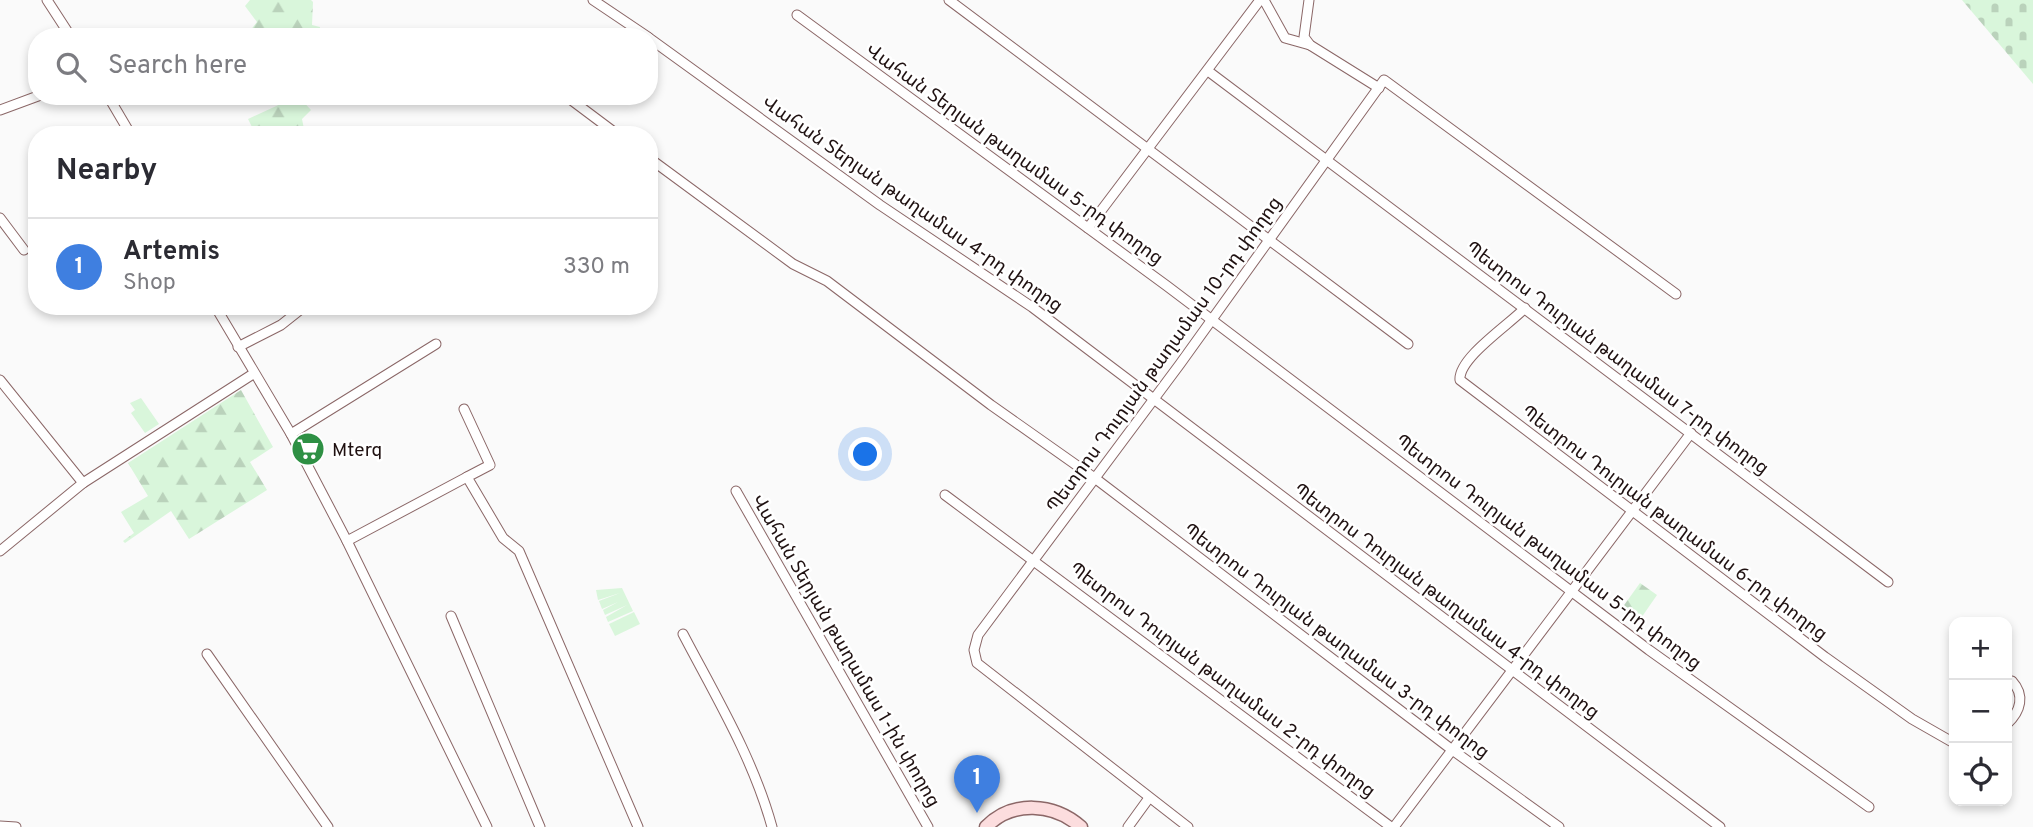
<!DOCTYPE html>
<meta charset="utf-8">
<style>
:root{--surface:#fff;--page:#f2f2f3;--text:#2b2b33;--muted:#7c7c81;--line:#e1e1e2;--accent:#d93025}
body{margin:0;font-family:Overpass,"Noto Sans Armenian",sans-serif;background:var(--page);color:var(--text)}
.controls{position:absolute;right:21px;bottom:21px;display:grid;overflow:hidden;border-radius:14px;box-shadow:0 4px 10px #0003}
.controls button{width:63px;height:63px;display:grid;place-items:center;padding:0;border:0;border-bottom:2px solid var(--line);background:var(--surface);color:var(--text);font:35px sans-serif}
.you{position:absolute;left:866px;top:455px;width:24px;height:24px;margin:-18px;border:5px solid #fff;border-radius:50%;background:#1a73e8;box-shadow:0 0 0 10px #1a73e833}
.badge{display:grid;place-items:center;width:46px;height:46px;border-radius:50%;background:var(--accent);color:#fff;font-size:23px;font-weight:700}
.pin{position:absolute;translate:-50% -58px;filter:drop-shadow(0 2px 4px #0008)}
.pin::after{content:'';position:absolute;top:37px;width:24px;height:21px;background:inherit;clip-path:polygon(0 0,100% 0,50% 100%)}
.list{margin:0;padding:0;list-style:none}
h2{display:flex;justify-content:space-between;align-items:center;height:91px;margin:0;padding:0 28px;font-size:30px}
h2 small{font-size:23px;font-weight:400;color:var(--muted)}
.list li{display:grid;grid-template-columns:46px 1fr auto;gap:21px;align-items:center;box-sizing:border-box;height:98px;padding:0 28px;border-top:2px solid var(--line)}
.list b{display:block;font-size:26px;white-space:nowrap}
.list p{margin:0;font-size:23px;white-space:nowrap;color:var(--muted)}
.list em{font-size:23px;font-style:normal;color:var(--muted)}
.icon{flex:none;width:38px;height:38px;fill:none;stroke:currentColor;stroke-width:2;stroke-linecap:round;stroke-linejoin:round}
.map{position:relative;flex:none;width:2033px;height:827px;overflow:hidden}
.search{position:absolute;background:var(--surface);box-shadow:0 4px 10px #0003;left:28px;top:28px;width:630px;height:77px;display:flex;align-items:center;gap:18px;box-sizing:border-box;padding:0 24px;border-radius:28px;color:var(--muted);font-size:26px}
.panel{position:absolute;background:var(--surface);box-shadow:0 4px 10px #0003;left:28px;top:126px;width:630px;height:189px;border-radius:28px}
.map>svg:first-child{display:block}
</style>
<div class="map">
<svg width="2033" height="827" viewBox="0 0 2033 827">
<defs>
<pattern id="forest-firs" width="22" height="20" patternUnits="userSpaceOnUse" patternTransform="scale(1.75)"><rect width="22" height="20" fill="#d9f6db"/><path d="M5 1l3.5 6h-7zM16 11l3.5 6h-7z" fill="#bad2bb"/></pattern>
<pattern id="cemetery-stones" width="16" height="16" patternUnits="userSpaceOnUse" patternTransform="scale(1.75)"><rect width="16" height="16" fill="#d9f6db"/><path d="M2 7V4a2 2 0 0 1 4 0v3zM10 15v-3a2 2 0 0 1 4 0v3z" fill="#bad2bb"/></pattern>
</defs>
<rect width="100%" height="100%" fill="#fafafa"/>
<g fill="#d9f6db">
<polygon points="141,398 159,424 145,433 131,413 135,410 130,403"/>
<polygon points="622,588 633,611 608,622 606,617 627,605 605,615 603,610 618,602 602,609 599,601 620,593 598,600 596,590"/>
<polygon points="634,612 640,624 615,636 609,624"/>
</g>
<g fill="url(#forest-firs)">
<polygon points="250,0 311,0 313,2 312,25 320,27 319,37 245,37 257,22 245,6"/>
<polygon points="298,96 311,110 302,119 304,129 310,135 256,135 248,119"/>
<polygon points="241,390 273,447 250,462 267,490 189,539 171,511 125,543 123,541 134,533 121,512 148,496 128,463"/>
<polygon points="1640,583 1657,595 1639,621 1622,608"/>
</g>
<polygon fill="url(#cemetery-stones)" points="1962,0 2033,0 2033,84"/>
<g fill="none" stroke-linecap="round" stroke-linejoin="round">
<defs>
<g id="minor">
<polyline points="47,0 71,37"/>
<polyline points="593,0 648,37"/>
<polyline points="949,0 1408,344"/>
<polyline points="1264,0 1285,38 1310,45"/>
<polyline points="1309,0 1304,37 1310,45 1379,88"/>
<polyline points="797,15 1167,286 1649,650 1869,807"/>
<polyline points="649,38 880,205 1032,307 1720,827"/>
<polyline points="1208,71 1888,582"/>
<polyline points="108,96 131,135"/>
<polyline points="566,96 618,135"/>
<polyline points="0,110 38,96"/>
<polyline points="649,158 793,264 827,281 991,405 1096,479 1451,749 1559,827"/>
<polyline points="0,218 24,250"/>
<polyline points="1088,228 1260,0"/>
<polyline points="215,306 291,434 347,541 487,827"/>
<path d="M1525,308C1510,324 1458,358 1460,380L1825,657L1912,719L1954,743"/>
<polyline points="238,347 281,325 305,306"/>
<polyline points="0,380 83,483"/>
<polyline points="464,409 490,465 467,477 503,538 519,551 638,827"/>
<polyline points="291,434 436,344"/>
<polyline points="736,491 928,827"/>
<polyline points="945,495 1391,827"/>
<polyline points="347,541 467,477"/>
<polyline points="0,551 83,483 253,374"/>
<polyline points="451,616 540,827"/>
<path d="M683,634C716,697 753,758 772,827"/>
<polyline points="207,654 328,827"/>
<path d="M2007,724C2021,711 2025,695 2012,681"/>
<polyline points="0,826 16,827"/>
<polyline points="1128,827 1149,798"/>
<polyline points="1188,827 977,663 974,650 978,635 1180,364 1384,80 1676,294"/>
<polyline points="1394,827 1691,433"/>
</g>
<path id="secondary" d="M986,827C1012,800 1054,803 1081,827"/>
</defs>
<use href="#minor" stroke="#8b6767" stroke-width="11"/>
<use href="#secondary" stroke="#8b6767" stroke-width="15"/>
<use href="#minor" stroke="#fff" stroke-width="9"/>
<use href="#secondary" stroke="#fcddde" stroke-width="12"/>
</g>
<defs>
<symbol id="supermarket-disc" viewBox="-11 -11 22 22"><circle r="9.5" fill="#2e9044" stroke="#fff"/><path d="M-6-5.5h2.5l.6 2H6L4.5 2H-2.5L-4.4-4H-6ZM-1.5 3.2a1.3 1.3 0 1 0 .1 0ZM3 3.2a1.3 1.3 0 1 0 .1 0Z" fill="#fff"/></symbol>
</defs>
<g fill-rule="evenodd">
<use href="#supermarket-disc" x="289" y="430" width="38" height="38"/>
</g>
<g text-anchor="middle" stroke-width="5" stroke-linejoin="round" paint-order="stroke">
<g font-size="19" fill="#1f1111" stroke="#fff">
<text transform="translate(1015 153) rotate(36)" y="7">Վահան Տերյան թաղամաս 5-րդ փողոց</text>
<text transform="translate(913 203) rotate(35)" y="7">Վահան Տերյան թաղամաս 4-րդ փողոց</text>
<text transform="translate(1163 354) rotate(-54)" y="7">Պետրոս Դուրյան թաղամաս 10-րդ փողոց</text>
<text transform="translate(1618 357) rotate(37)" y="7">Պետրոս Դուրյան թաղամաս 7-րդ փողոց</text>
<text transform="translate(1675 522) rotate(37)" y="7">Պետրոս Դուրյան թաղամաս 6-րդ փողոց</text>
<text transform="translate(1549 551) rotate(37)" y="7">Պետրոս Դուրյան թաղամաս 5-րդ փողոց</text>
<text transform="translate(1447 600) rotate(37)" y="7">Պետրոս Դուրյան թաղամաս 4-րդ փողոց</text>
<text transform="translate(1337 640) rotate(37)" y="7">Պետրոս Դուրյան թաղամաս 3-րդ փողոց</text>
<text transform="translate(847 650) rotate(60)" y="7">Վահան Տերյան թաղամաս 1-ին փողոց</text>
<text transform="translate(1223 679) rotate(37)" y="7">Պետրոս Դուրյան թաղամաս 2-րդ փողոց</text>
</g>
<g font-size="19" fill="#1f1111" stroke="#fff" text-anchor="start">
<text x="332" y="456">Mterq</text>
</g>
</g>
</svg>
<div class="controls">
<button>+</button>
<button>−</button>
<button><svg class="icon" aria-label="locate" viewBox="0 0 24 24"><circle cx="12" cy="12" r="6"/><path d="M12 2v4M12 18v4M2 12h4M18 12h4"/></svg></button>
</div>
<div class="you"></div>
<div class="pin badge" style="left:977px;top:813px;background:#3f7fe0">1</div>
<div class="search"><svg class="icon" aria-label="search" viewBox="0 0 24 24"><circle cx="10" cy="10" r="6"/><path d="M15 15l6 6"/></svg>Search here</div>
<section class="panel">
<h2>Nearby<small></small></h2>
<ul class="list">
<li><span class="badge" style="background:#3f7fe0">1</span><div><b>Artemis</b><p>Shop</p></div><em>330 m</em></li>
</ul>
</section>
</div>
